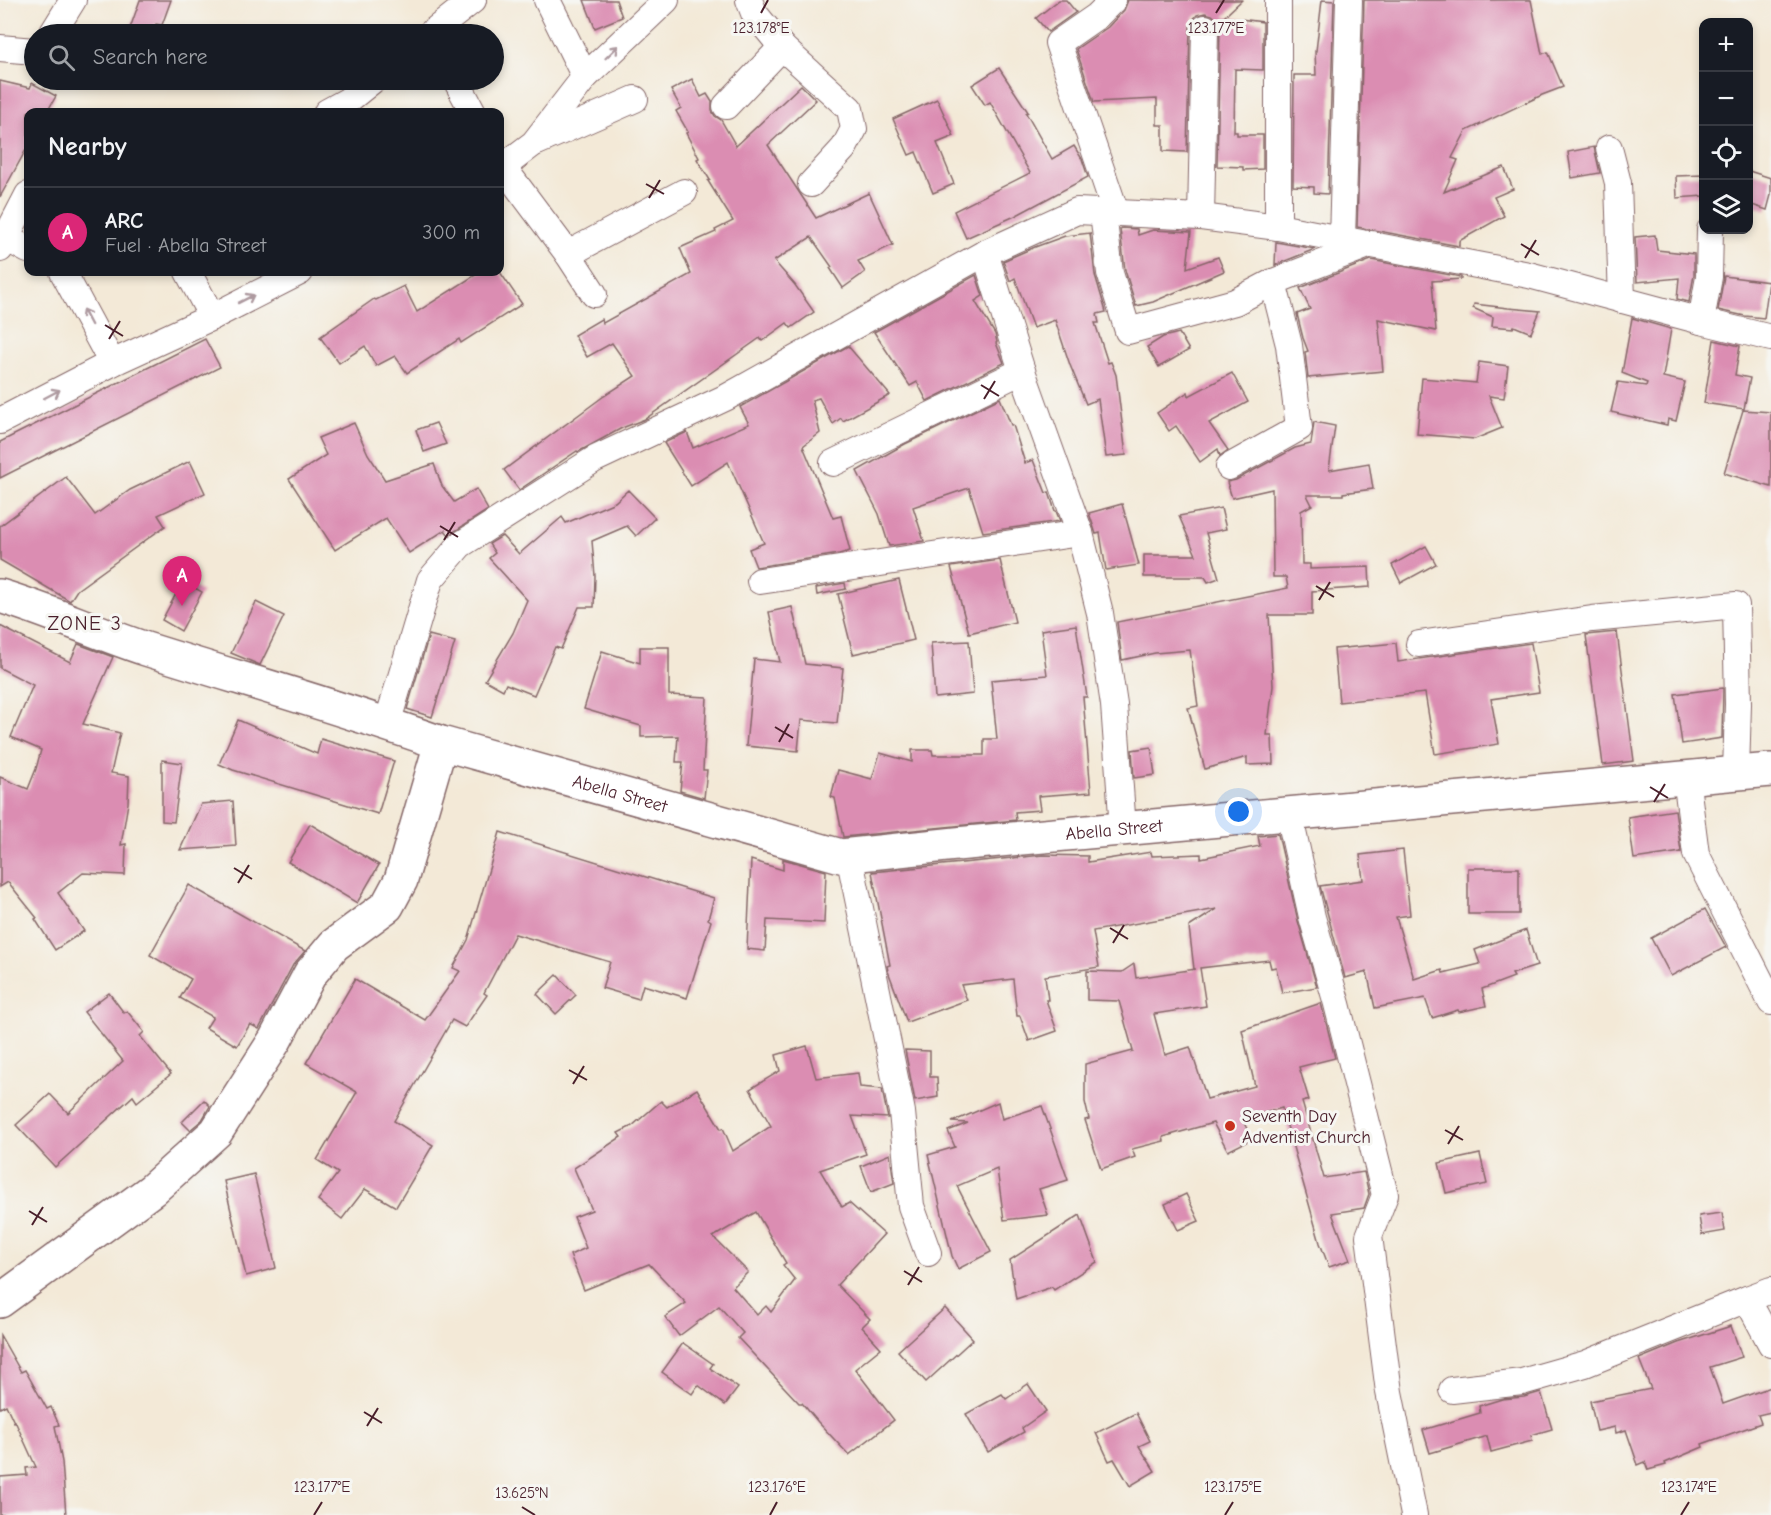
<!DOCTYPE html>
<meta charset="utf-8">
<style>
:root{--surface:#171b24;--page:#20242c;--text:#f1f3f6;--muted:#9ea1a6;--line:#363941;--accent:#db2777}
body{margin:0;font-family:"Comic Neue",sans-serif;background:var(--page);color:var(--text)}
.controls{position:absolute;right:18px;top:18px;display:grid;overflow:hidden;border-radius:12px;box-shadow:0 3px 9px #0003}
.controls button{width:54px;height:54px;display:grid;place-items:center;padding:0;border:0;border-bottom:2px solid var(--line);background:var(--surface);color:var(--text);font:30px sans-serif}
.you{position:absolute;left:1239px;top:812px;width:21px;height:21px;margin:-15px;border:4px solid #fff;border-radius:50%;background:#1a73e8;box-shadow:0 0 0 9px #1a73e833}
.badge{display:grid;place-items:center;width:39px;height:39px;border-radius:50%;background:var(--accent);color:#fff;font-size:20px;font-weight:700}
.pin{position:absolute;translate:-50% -50px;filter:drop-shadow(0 2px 3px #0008)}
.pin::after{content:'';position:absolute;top:32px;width:21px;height:18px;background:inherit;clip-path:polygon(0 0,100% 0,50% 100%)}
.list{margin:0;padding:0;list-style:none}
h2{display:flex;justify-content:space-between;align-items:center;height:78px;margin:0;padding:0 24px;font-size:26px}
h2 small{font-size:20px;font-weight:400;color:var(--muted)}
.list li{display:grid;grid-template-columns:39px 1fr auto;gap:18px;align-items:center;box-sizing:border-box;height:90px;padding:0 24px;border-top:2px solid var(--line)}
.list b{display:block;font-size:22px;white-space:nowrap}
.list p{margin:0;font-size:20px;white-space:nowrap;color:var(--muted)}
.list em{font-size:20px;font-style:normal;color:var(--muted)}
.icon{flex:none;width:33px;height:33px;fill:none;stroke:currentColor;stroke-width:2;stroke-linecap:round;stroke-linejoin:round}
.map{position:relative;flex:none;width:1771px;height:1515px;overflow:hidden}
.search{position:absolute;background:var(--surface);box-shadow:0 3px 9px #0003;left:24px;top:24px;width:480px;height:66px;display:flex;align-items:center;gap:15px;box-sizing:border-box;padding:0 21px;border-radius:33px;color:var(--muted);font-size:22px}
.panel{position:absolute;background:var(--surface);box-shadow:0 3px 9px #0003;left:24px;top:108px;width:480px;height:168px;border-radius:12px}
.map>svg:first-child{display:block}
</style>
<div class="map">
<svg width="1771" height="1515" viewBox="0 0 1771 1515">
<rect width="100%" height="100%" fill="#f6f6f2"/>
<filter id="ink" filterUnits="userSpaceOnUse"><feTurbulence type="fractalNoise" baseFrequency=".0167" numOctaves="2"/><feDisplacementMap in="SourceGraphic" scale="12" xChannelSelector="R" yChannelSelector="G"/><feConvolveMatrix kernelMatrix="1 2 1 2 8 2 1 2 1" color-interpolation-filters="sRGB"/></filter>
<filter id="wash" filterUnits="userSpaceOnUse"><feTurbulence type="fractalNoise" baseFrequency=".008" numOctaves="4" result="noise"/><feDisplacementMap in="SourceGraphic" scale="24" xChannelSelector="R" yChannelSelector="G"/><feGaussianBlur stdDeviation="1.35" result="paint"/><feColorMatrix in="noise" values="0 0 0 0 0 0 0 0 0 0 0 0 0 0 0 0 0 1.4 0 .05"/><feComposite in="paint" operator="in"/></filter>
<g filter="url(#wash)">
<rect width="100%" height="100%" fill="#f3e9d7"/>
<g id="blocks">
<g fill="#db8db2" fill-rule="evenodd">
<polygon points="140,0 171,0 162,25 156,24 152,34 128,34"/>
<polygon points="584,0 616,0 622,17 595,28"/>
<polygon points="1059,0 1066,0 1076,12 1048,32 1036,18"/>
<polygon points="1128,0 1242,0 1224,17 1263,22 1263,70 1235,69 1234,132 1237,132 1237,135 1263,135 1263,169 1243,170 1243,167 1217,166 1220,28 1218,20 1212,15 1205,13 1197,15 1192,21 1190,27 1187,152 1163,151 1163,125 1157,125 1157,99 1094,102 1076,49 1108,27 1124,10"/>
<polygon points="1322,0 1334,1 1328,194 1314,193 1314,187 1293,186 1294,75 1316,75 1315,51 1316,51"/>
<polygon points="1364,0 1531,0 1542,54 1548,52 1563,87 1542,95 1466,131 1452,158 1458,160 1444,192 1504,167 1513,189 1494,197 1504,216 1459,241 1459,246 1357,227"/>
<polygon points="999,68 1028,112 1026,113 1052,159 1074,146 1082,159 1088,177 1015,216 966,238 954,211 1030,173 990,102 985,105 972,85"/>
<polygon points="692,79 701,97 707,94 712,102 712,111 715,116 721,120 736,146 801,85 816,100 768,145 816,218 869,193 893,245 858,261 865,272 843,288 830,268 832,267 811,237 774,261 795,285 814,312 791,328 787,323 762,341 760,338 645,419 622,428 578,452 577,451 519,490 504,470 604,396 635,376 612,343 587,357 574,335 601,319 603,323 691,274 680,248 716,232 715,230 733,221 708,181 710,180 697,159 699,158 686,133 688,132 676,111 681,108 671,90"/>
<polygon points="0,81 30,88 32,83 56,96 47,112 28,112 28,146 0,197"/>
<polygon points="937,99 954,136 937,143 954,184 933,193 916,152 909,155 893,119"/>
<polygon points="1594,147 1600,173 1572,178 1568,152"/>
<polygon points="1749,171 1771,178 1771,195 1767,210 1749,204"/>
<polygon points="1704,175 1704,196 1677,198 1676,176"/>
<polygon points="1122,228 1137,229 1138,235 1153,230 1191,232 1187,268 1218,257 1224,271 1153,302 1136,306 1125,270 1120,229"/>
<polygon points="1090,233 1095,275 1106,312 1097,314 1099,323 1095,323 1108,363 1111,362 1116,375 1126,455 1106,457 1098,399 1086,404 1070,365 1055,320 1033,328 1015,278 1010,281 1003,261 1035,247 1065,236"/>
<polygon points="1655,235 1657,250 1694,254 1694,275 1689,302 1677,299 1679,278 1637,282 1635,237"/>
<polygon points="1276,242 1315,249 1275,265"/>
<polygon points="1371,260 1461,277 1461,279 1432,281 1436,331 1378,319 1383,371 1308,378 1305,352 1308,351 1303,338 1297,314 1310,309 1300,288"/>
<polygon points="480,272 500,272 522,304 461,343 459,339 407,373 395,356 376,366 365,346 339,363 320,337 374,299 376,300 404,286 417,312"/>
<polygon points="976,275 983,296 975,301 995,334 997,342 996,343 1004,363 927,401 917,382 910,386 874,332"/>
<polygon points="1724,276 1769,282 1764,318 1745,316 1718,310"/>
<polygon points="1474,304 1508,308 1540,311 1531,333 1514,326 1513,328 1492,326 1493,317 1473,308"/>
<polygon points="1632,318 1671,329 1663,377 1685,382 1676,421 1668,419 1667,425 1611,412 1618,382 1646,386 1647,383 1622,373"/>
<polygon points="1179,333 1189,350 1159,367 1147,347 1163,337"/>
<polygon points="205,339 220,367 0,478 0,442"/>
<polygon points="1714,340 1740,346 1735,375 1750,378 1744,409 1704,403"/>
<polygon points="848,346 890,395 843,421 841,418 833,424 819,398 812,400 820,433 803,446 833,518 841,516 850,551 839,554 756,567 749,549 764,543 728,462 691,486 664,443 687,432 693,448 749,424 740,407"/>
<polygon points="1479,362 1508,366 1504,398 1489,396 1502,428 1475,439 1417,434 1422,378 1476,383"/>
<polygon points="1232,373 1248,402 1209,423 1228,450 1220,456 1218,449 1200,462 1176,426 1169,431 1157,413 1188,392 1189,396"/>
<polygon points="1000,398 1011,425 1013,425 1025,463 1033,460 1046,493 1049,492 1055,511 1056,511 1060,521 983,532 969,488 913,507 924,541 889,546 879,514 857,471 905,444"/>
<polygon points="1743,410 1771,412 1771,487 1724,473"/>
<polygon points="1314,422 1335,426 1329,470 1369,463 1373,489 1343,493 1343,495 1307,495 1312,505 1301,511 1302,564 1310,564 1310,569 1369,567 1370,587 1312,591 1312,615 1269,615 1273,686 1267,735 1272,735 1273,764 1247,765 1247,757 1205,769 1188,708 1198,706 1190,650 1155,653 1122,660 1117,622 1288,588 1286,577 1273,577 1272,489 1232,498 1227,482 1236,480 1295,448 1311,444"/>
<polygon points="354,423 368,454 385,480 434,464 442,486 454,502 476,489 488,510 449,535 445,530 409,553 386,518 335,550 289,479 326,455 318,438"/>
<polygon points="436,423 446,444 424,452 416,430"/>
<polygon points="190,461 205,493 158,515 165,526 77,590 70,601 0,560 0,526 66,477 95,515 130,490"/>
<polygon points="628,490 655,518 636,536 627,526 592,541 595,576 594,607 579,607 561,649 555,647 534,695 506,684 503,690 485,680 513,633 527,600 489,558 495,553 489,544 502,536 519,554 562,517 566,523 615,502"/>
<polygon points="1122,504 1139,565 1106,570 1100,533 1096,534 1089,513"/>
<polygon points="1221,508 1226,529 1206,533 1219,578 1208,582 1205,577 1144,577 1144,555 1196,555 1179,516"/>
<polygon points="1426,546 1436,564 1401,583 1392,565"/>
<polygon points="1000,560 1015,622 969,633 951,567"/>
<polygon points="899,580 914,640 853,654 838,594"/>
<polygon points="183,581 202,592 181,631 162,620"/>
<polygon points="845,583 846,589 817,595 816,588"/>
<polygon points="256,602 284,616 260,665 231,653"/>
<polygon points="792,607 805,664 843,668 837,723 801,720 798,751 746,746 754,659 780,662 769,612"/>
<polygon points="1076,625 1087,697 1083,697 1091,792 1038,796 1040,810 1015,812 1016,820 843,837 835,798 831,797 838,770 872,779 880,753 912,762 912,750 932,750 933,755 984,755 984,739 997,739 991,680 1047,675 1041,630"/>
<polygon points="0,626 70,662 78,644 113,657 83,724 120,733 111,773 129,776 128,803 121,845 126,844 125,875 83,873 58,893 84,931 55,950 35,919 37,918 8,882 0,887 0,777 28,789 36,769 41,750 11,737 33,685 0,668"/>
<polygon points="1617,632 1634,761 1603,765 1586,635"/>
<polygon points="429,635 455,642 432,717 407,709"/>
<polygon points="969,641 973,694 935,698 931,643"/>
<polygon points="1396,643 1398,662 1531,643 1539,692 1491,699 1499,744 1435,754 1425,693 1339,702 1334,649"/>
<polygon points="640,647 669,647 669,695 707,697 703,770 707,770 704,798 680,791 683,762 676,762 678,736 641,737 641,726 584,709 602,651 640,663"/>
<polygon points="1723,688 1722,738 1682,744 1675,694"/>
<polygon points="238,720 317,754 321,739 394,761 378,814 233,770 219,764"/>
<polygon points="1151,747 1155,775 1134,778 1132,750"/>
<polygon points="162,760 182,763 174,822 162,821"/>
<polygon points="233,801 236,846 180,850 201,804"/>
<polygon points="1675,810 1681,852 1634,859 1628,817"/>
<polygon points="310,824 379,865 357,903 288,862"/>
<polygon points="500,832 714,898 708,919 711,921 687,998 643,985 639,999 602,988 610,962 515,934 484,993 487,995 465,1027 452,1020 394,1121 433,1145 396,1207 365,1189 342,1219 318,1200 338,1173 317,1160 357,1092 306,1063 355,979 425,1020 460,971 453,968 468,940"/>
<polygon points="1278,834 1298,921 1317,987 1282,993 1276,967 1271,968 1269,960 1200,968 1206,1006 1154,1014 1165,1055 1190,1047 1207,1099 1255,1086 1242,1030 1321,1003 1335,1058 1299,1067 1309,1100 1302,1102 1324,1178 1364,1172 1369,1194 1364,1208 1332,1213 1350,1260 1329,1267 1320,1243 1282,1108 1242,1119 1252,1139 1228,1151 1213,1123 1163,1137 1164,1141 1132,1149 1135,1157 1101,1169 1085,1120 1089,1119 1085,1102 1085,1064 1133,1051 1119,1001 1087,1000 1087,971 1122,972 1134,964 1136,978 1196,969 1194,969 1189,927 1217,909 1093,931 1099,967 1045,976 1048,1000 1046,1000 1057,1031 1029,1041 1020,1016 1017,1016 1013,979 961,985 967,1000 907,1022 888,971 887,966 890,965 872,872 1043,855 1088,856 1088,862 1151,852 1152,856 1201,854 1201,858 1260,846 1258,836"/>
<polygon points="1403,850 1410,915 1396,917 1414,979 1442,970 1443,973 1480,964 1475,950 1526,930 1537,966 1512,974 1514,977 1482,989 1486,1006 1459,1012 1458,1010 1432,1018 1425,998 1375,1008 1367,972 1345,978 1320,886 1363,880 1360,855"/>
<polygon points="783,859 826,871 824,923 767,920 765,951 747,949 751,860 783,870"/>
<rect x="1468" y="868" width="51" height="46"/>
<polygon points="189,885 305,951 293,965 259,1029 250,1024 237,1046 206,1028 213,1017 180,998 191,979 150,955"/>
<polygon points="1705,909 1726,947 1671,976 1651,938"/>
<polygon points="557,975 576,995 556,1014 537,994"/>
<polygon points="109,993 124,1013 127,1011 144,1032 140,1036 171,1074 137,1102 133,1096 55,1167 16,1125 50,1094 68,1113 123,1061 84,1012"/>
<path d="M807,1046L816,1078L858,1073L860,1087L882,1089L887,1114L888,1118L852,1116L866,1154L820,1170L842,1207L849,1203L884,1234L837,1285L870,1319L862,1327L881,1348L855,1369L894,1420L849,1455L818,1422L802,1403H799L738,1338L743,1333L719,1306L679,1336L665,1317L686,1303L649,1264L584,1290L570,1255L586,1248L574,1217L592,1210L574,1168L621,1137L618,1133L632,1126L661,1101L667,1107L697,1089L721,1129L723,1128L733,1151L771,1126L750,1089L780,1071L776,1055ZM756,1212L786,1263L783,1265L795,1280L771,1312L766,1306L757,1315L733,1287L748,1272L713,1237Z"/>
<polygon points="905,1050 930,1051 930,1077 937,1077 938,1097 915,1101"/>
<polygon points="204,1100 210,1106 202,1120 190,1130 182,1122"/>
<polygon points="998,1102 1002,1119 1042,1106 1068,1180 1039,1189 1048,1215 1004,1220 997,1169 957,1186 991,1252 958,1269 952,1256 928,1155 955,1147 948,1131 968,1123 952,1122"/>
<polygon points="890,1154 894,1183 871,1192 861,1166"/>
<polygon points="1480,1154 1487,1184 1446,1193 1439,1163"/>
<polygon points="254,1174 276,1268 246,1276 224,1181"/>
<polygon points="1186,1194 1199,1221 1178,1230 1165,1204"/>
<polygon points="1722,1213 1725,1231 1702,1235 1699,1216"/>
<polygon points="1080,1215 1097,1262 1054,1290 1052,1287 1016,1299 1010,1260"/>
<polygon points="945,1308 973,1339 926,1382 898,1351"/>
<polygon points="1731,1326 1742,1357 1710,1367 1723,1404 1771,1387 1771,1412 1758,1415 1761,1423 1702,1444 1703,1447 1665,1463 1666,1465 1648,1470 1645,1462 1638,1465 1626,1430 1616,1433 1615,1427 1597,1431 1590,1401 1651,1389 1639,1359 1678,1343"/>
<polygon points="0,1335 21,1372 25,1370 47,1409 51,1407 59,1425 55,1426 62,1462 66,1515 0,1515 0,1477 27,1475 26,1468 36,1467 15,1421 14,1422 6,1405 0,1408"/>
<polygon points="683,1343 713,1364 710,1368 738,1388 725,1405 698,1385 692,1394 662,1372"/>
<polygon points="1028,1384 1046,1411 1022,1428 1024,1432 988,1452 966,1414 1002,1394 1006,1399"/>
<polygon points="1541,1392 1552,1429 1531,1435 1532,1441 1491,1452 1487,1436 1430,1453 1423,1430 1480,1413 1479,1406 1502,1399 1524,1397"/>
<polygon points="1136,1413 1150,1441 1139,1446 1155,1471 1130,1486 1114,1459 1109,1461 1096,1433"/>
</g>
</g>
</g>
<g filter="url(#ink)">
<use href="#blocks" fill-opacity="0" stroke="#856667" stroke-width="1.5"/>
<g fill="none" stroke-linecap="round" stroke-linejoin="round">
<defs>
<g id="minor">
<polyline points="547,0 585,77"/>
<polyline points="749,0 754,13 782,47 850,109 854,129 844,148 811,184"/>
<polyline points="1113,0 1097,16 1058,43 1116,213"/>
<polyline points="52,34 73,0"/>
<polyline points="430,34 473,0"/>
<polyline points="0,48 34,51"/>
<polyline points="456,80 473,112"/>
<polyline points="726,106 782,47"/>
<polyline points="327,112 347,101 373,80"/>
<polyline points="537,142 635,99"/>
<polyline points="1609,148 1618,183 1622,300"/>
<polyline points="500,163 568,254 594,294"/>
<polyline points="500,169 534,143 585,77 666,0"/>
<polyline points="1103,212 1110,273 1128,331 1235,302 1273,282 1371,244"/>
<polyline points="1201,217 1205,28"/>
<polyline points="1278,227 1278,0"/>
<polyline points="6,238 28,250"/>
<polyline points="1342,239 1349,0"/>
<polyline points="0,249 28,195"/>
<polyline points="985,253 1022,371 1080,533 1100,613 1114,705 1123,829"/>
<polyline points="568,254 684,192"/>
<polyline points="63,272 112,363"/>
<polyline points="188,272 212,317"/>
<polyline points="1701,321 1709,277 1710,230"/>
<polyline points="0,421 112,363 212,317 300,272"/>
<polyline points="833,463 1022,371"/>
<polyline points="1229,467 1299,428 1289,345 1273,282"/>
<polyline points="760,581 1080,533"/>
<polyline points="1419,644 1592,619 1736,605 1738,704 1736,773"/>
<polyline points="387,724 430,580 460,545 595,459 727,397 985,253 1077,211 1201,217 1278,227 1529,275 1701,321 1771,338"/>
<polyline points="1686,777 1696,854 1771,1002"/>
<polyline points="1289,814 1312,917 1337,1004 1385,1195 1369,1236 1389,1392 1414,1515"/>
<polyline points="849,855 902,1112 911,1206 928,1253"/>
<polyline points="1771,1290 1747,1299 1771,1344"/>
<polyline points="1452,1390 1522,1382 1585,1364 1747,1299"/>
</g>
<g id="tertiary">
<path id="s1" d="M0,596C50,611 97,633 146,649C244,680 344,708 441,743L841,856L956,844L1771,770"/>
<polyline points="0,1301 152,1190 216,1132 275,1040 310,974 334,945 387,906 401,880 441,743"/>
</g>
</defs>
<use href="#minor" stroke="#856667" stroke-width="28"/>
<use href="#tertiary" stroke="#856667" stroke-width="36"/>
<use href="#minor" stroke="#fff" stroke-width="26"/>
<use href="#tertiary" stroke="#fff" stroke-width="33"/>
</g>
<defs><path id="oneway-shaft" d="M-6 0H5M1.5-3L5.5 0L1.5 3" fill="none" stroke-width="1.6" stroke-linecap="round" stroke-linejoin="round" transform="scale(1.5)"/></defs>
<g stroke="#ae9aa0">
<use href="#oneway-shaft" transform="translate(612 52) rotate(-44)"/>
<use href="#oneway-shaft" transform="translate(246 299) rotate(-27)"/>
<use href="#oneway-shaft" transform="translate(87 317) rotate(-118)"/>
<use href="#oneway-shaft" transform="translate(52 394) rotate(-28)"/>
</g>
</g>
<path fill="none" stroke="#4a1f2b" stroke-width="2" d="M761,13L768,0M1216,13L1224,0M646,184L664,194M649,198L660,180M1521,244L1539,255M1525,258L1536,240M105,325L123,336M109,339L120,321M981,385L999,396M984,399L995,381M440,526L458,537M444,540L455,522M1316,586L1334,597M1319,600L1330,582M775,727L793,738M779,742L789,724M1650,787L1668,798M1654,802L1665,784M234,868L252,879M238,883L249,865M1110,928L1128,939M1113,943L1124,925M569,1070L587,1080M573,1084L584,1066M1445,1130L1463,1140M1448,1144L1459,1126M29,1211L47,1222M32,1225L43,1207M904,1271L922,1282M908,1285L919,1267M364,1412L382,1423M367,1426L378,1408M522,1507L535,1515M314,1515L322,1502M770,1515L777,1502M1225,1515L1233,1502M1681,1515L1689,1502"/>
<circle fill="#c8321e" stroke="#f6f6f2" stroke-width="2" cx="1230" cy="1126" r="6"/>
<g text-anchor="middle" stroke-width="6" stroke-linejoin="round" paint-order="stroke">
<g font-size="18" fill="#4a1f2b" stroke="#f6f6f2">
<text dy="6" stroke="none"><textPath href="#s1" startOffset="651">Abella Street</textPath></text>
<text dy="6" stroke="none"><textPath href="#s1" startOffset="1155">Abella Street</textPath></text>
</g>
<g font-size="18" fill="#4a1f2b" stroke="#f6f6f2" text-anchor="start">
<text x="1242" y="1122">Seventh Day<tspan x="1242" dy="21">Adventist Church</tspan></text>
</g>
<g font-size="20" letter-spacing="1.5" fill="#4a1f2b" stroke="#f6f6f2">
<text x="85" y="630">ZONE 3</text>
</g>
</g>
<g font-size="15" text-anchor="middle" fill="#4a1f2b" stroke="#f6f6f2" stroke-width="6" stroke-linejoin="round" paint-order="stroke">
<text x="761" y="33">123.178°E</text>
<text x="1216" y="33">123.177°E</text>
<text x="322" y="1492">123.177°E</text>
<text x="777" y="1492">123.176°E</text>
<text x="1233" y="1492">123.175°E</text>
<text x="1689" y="1492">123.174°E</text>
<text x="522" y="1498">13.625°N</text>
</g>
</svg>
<div class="controls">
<button>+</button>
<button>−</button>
<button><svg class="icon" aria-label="locate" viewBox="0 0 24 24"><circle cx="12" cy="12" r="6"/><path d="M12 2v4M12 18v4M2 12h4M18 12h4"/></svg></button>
<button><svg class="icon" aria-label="layers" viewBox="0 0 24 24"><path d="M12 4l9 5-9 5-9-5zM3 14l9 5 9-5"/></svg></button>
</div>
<div class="you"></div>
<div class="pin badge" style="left:182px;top:606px">A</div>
<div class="search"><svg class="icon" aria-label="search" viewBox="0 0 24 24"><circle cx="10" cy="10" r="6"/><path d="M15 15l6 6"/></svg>Search here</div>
<section class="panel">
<h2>Nearby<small></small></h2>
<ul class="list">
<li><span class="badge">A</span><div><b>ARC</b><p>Fuel · Abella Street</p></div><em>300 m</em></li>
</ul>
</section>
</div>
